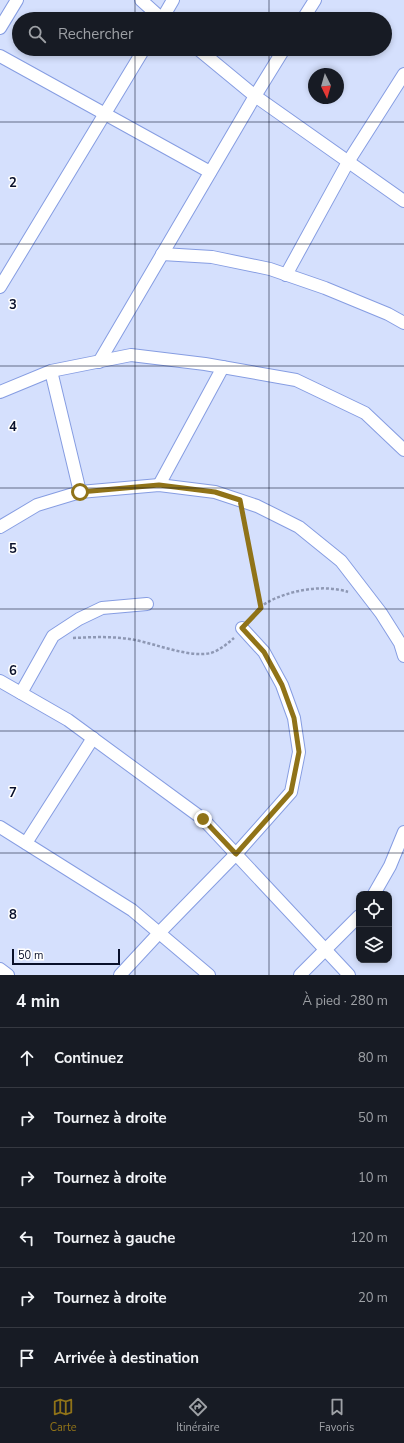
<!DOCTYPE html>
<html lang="fr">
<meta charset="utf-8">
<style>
:root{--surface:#171b24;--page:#20242c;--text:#f1f3f6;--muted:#9ea1a6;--line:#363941;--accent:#907318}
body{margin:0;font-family:"Nunito Sans",sans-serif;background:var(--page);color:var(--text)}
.controls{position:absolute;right:12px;bottom:12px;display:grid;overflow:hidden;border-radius:8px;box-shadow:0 2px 6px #0003}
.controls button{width:36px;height:36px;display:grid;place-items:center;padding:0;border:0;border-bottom:1px solid var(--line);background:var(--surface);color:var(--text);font:20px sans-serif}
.compass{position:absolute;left:308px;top:68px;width:36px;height:36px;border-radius:50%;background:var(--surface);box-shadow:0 2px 6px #0003;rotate:175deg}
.scale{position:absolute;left:12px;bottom:10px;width:108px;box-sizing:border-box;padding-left:4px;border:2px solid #09102a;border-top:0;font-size:11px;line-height:14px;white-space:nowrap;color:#09102a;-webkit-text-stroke:3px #fff;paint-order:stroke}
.stop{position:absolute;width:12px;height:12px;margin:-9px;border:3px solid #907318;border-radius:50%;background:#fff}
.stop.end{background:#907318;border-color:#fff;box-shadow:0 1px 4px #0008}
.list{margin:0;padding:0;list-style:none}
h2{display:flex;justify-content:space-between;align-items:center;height:52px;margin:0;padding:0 16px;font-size:17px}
h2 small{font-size:13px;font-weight:400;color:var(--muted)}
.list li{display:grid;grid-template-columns:26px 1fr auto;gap:12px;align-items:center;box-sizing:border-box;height:60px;padding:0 16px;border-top:1px solid var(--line)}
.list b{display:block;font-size:15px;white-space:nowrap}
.list em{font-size:13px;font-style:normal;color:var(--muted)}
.icon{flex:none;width:22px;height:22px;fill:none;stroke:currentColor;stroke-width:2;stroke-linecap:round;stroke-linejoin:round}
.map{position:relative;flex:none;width:404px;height:975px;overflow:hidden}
.search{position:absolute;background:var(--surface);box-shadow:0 2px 6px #0003;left:12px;right:12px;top:12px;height:44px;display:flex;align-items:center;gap:10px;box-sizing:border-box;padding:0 14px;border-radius:22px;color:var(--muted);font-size:15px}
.sheet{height:412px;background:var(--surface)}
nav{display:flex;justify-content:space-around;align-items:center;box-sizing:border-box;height:56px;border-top:1px solid var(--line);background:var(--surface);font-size:11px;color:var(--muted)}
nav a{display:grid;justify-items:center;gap:2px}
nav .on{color:var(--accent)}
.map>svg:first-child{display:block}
</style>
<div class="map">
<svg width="404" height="975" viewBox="0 0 404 975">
<rect width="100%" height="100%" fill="#d5e0fd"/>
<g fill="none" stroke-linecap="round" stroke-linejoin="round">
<defs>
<g id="minor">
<polyline points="141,0 162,19"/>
<polyline points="162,19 173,0"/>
<polyline points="303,19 315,0"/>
<polyline points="0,28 17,0"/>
<polyline points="198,49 255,96 404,201"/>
<polyline points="0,56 210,172"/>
<polyline points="162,254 212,257 270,269 325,288 388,314 404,323"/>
<polyline points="286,275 348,162 404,74"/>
<polyline points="0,287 144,49"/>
<polyline points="99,362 255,96 284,49"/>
<polyline points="51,371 80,492"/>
<polyline points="0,392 51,371 131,355 205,364 296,380 365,413 404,450"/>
<polyline points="159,485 223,367"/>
<polyline points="0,527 37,505 80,492 159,485 215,492 257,506 299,527 341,561 381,613 400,643 404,656"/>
<polyline points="0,681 68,720 203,819 349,975"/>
<polyline points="21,693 53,636 79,619 102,608 147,604"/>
<polyline points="0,827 132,910 209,975"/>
<polyline points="26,843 93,738"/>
<polyline points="374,894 390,866 404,832"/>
<polyline points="0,969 8,975"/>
<polyline points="120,975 159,933 236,854 291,792 299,752 294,718 282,685 264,652 242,628"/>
<polyline points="300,975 359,916"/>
</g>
</defs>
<use href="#minor" stroke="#869de2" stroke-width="14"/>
<g stroke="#8e98b4" stroke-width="2.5" stroke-dasharray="3 2" stroke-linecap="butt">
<polyline points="242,515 261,608"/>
<path d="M250,619C255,613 262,605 268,602C290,590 324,584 348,592"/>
<path d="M73,638C94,637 115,636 135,640C156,644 190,658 211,653C220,650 227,644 234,638"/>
</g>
<use href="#minor" stroke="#fff" stroke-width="12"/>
</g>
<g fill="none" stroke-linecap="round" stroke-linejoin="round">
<polyline stroke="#907318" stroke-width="5" points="80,492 159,485 215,492 240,500 261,608 242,628 264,652 282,685 294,718 299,752 291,792 236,854 203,819"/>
</g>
<path fill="none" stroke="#09102a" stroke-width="1" stroke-opacity="0.55" d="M135,0V19M269,0V19M135,49V975M269,49V975M0,122H404M0,244H404M0,366H404M0,488H404M0,609H404M0,731H404M0,853H404"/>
<g font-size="13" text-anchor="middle" font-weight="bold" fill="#09102a" stroke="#fff" stroke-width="3" stroke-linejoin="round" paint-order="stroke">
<text x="13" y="187">2</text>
<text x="13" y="309">3</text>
<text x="13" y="431">4</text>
<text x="13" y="553">5</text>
<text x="13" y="675">6</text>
<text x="13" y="797">7</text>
<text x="13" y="919">8</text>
</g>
</svg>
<div class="controls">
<button><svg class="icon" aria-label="locate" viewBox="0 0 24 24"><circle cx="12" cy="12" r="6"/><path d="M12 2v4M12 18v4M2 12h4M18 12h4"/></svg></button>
<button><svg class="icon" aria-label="layers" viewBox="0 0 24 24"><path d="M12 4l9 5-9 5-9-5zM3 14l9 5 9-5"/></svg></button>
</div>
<svg class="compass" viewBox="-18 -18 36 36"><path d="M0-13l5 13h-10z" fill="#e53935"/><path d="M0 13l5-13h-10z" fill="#9ea1a6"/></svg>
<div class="scale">50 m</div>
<div class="stop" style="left:80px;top:492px"></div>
<div class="stop end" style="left:203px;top:819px"></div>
<div class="search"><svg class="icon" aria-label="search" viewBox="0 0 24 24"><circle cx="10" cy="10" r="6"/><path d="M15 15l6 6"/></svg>Rechercher</div>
</div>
<section class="sheet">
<h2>4 min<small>À pied · 280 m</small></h2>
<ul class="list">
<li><svg class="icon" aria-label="ahead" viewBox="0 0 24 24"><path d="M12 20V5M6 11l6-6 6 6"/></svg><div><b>Continuez</b></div><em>80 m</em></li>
<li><svg class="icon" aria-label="right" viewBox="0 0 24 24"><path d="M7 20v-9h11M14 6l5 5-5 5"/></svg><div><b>Tournez à droite</b></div><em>50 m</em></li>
<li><svg class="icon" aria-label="right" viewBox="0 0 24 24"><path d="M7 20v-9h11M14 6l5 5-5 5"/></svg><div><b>Tournez à droite</b></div><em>10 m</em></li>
<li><svg class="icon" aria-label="left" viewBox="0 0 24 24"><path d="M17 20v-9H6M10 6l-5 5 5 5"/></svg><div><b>Tournez à gauche</b></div><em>120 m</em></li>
<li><svg class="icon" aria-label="right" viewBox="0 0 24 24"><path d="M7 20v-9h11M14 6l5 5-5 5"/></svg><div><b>Tournez à droite</b></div><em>20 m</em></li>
<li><svg class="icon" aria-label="arrive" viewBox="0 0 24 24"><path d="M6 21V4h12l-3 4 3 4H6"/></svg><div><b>Arrivée à destination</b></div></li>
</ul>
</section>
<nav>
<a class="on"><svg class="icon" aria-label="map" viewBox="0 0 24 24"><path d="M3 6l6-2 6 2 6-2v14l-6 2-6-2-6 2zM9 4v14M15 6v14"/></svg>Carte</a>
<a><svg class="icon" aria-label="directions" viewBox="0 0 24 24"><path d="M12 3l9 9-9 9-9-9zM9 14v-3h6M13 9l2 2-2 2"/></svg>Itinéraire</a>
<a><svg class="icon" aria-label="saved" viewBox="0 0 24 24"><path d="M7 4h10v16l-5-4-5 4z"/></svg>Favoris</a>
</nav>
